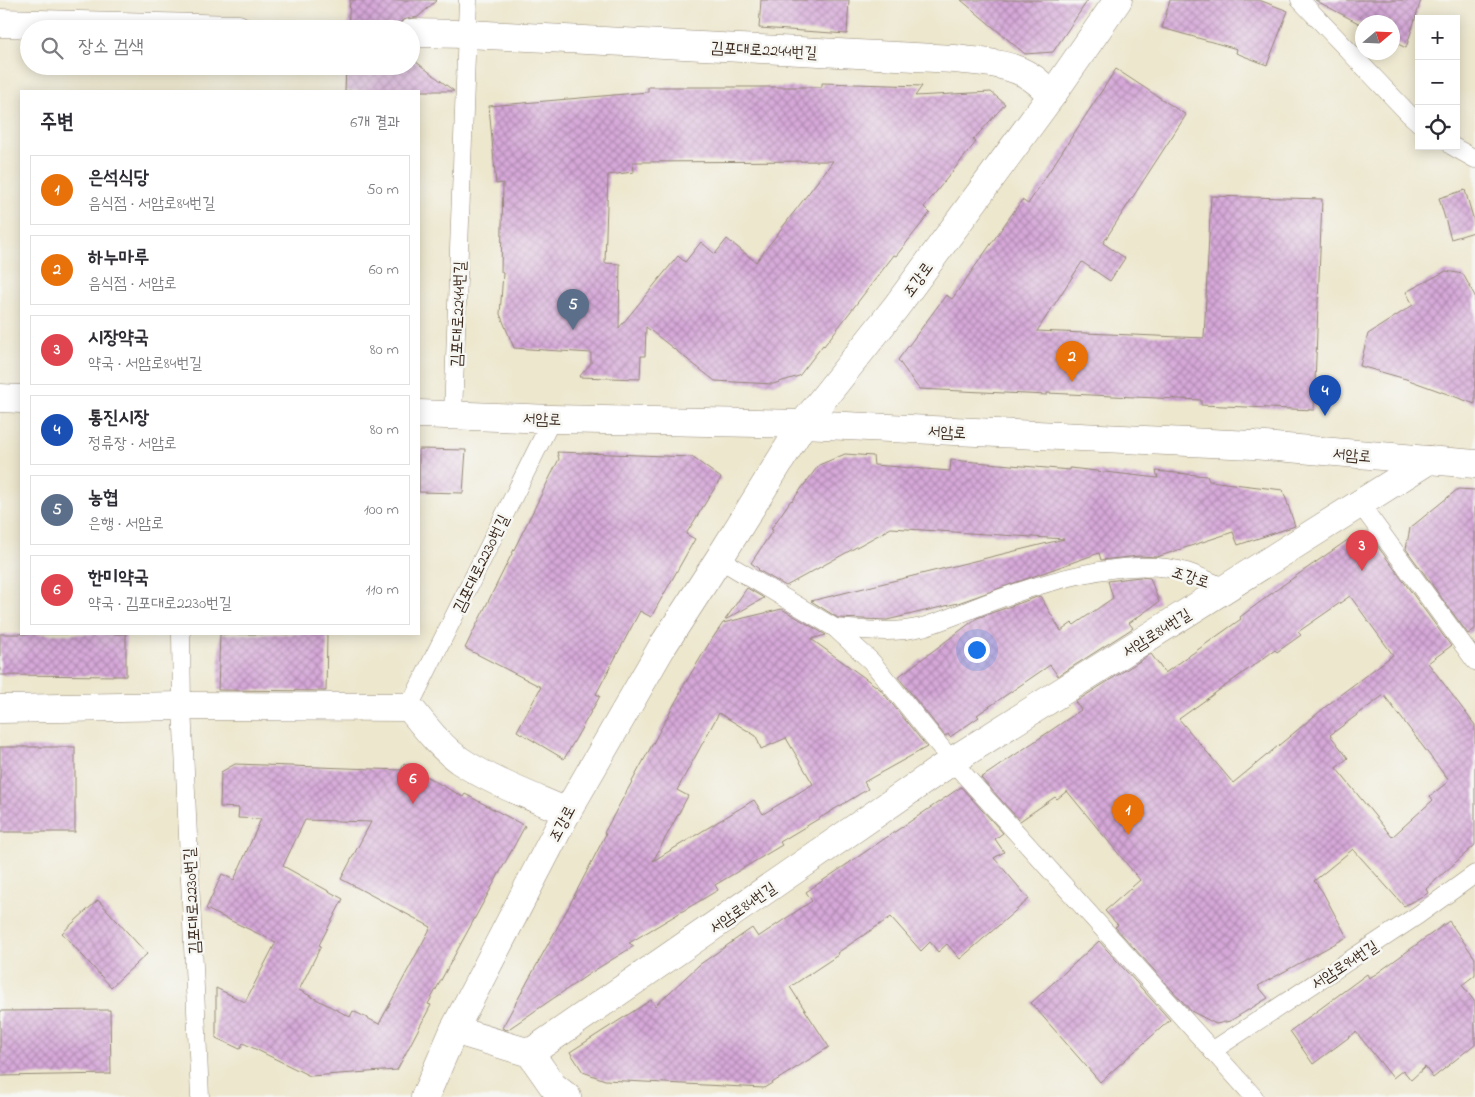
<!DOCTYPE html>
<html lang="ko">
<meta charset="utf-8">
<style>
:root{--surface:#fff;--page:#f2f2f3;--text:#2b2b33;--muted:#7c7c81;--line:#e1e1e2;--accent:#7c3aed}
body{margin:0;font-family:"Indie Flower","Poor Story",sans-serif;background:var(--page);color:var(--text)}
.controls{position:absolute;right:15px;top:15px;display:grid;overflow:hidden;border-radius:0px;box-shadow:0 2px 12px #0003}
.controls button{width:45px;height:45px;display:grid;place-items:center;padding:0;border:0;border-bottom:1px solid var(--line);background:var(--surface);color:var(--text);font:25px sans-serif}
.compass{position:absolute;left:1355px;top:15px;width:45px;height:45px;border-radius:50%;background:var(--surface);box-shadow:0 2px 12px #0003;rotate:71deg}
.you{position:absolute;left:976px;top:649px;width:18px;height:18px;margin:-12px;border:4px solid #fff;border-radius:50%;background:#1a73e8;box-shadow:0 0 0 8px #1a73e833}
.badge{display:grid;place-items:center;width:32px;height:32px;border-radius:50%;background:var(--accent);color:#fff;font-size:16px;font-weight:700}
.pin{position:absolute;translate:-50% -41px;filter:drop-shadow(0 1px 2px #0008)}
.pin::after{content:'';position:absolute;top:26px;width:18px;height:15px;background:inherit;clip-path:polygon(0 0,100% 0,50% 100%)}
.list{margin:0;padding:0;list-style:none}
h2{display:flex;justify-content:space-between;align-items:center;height:65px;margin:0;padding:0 20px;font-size:21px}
h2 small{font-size:16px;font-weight:400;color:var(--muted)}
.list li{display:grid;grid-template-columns:32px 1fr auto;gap:15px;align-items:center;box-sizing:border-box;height:70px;margin:0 10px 10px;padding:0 10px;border:1px solid var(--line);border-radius:0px}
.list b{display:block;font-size:19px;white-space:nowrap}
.list p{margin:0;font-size:16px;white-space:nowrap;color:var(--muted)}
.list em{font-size:16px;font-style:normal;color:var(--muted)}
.icon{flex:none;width:28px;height:28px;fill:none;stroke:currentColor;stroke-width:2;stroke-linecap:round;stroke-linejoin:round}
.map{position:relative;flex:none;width:1475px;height:1097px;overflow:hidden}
.search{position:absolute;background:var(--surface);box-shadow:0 2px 12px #0003;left:20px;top:20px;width:400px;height:55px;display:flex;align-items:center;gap:12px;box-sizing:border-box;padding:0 18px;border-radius:28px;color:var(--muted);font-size:19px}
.panel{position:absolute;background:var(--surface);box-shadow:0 2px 12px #0003;left:20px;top:90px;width:400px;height:545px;border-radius:0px}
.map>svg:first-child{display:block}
</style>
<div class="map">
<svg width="1475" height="1097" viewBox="0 0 1475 1097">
<defs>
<pattern id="building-cross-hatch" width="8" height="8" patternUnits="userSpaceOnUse" patternTransform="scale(1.25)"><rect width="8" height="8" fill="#d6a8d9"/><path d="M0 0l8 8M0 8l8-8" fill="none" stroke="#af89af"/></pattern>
</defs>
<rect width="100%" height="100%" fill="#f6f6f2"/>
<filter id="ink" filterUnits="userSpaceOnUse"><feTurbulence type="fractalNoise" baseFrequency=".02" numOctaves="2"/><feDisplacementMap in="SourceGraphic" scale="10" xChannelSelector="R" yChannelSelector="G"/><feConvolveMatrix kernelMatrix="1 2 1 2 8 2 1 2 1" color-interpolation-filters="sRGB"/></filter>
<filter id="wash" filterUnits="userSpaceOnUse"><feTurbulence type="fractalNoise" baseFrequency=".0096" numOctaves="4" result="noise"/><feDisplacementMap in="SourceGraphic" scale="20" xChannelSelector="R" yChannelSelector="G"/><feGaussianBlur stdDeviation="1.12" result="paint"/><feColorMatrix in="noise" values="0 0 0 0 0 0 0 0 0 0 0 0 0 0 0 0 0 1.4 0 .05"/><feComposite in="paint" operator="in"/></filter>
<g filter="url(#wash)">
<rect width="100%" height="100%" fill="#ede7ce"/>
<g id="blocks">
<g fill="url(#building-cross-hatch)" fill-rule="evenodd">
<polygon points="350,0 437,0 418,17 403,20 398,25 396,29 348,29"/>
<polygon points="761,0 849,0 847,34 759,28"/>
<polygon points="961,0 1088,0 1053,52 1025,54"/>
<polygon points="1170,0 1259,0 1288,11 1267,65 1236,53 1237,49 1162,28"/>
<polygon points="1315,0 1421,0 1406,48 1392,41 1392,22 1362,22 1362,25"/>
<polygon points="411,58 454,91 345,91 346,66 411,66"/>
<polygon points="1116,69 1186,115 1103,243 1125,258 1110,281 1082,262 1037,331 1204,338 1211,196 1322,199 1314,410 1201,405 1201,400 1047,393 1047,395 919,389 898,360 946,295 952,299 1022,200 1028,204"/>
<path d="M822,83L922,86L915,96L991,92L1005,104L973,140L976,142L924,207L930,213L896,256L894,255L824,346L823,345L799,376L773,384L715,381L646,327L645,356H641L640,379L579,377L591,363V353L514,348L500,314L503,273L501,272L503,183L496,184L489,106L648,92V87H822ZM833,161L756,262L727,239L715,254L701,242L685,262L678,256L619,328L620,264L605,263L608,175L634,172L633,162Z"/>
<polygon points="1465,190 1474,221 1474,232 1451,239 1439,198"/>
<polygon points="1446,271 1463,274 1475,296 1475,404 1406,379 1360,366 1368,334 1413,305 1406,292"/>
<polygon points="419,449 466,450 463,493 419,492"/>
<polygon points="557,452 692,457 721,478 686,534 695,539 651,617 640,611 596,694 600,696 564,759 517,731 541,687 465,648 559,459"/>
<polygon points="845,454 873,456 874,465 950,471 951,460 1070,470 1070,468 1158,478 1156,471 1207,476 1209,481 1283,490 1295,526 1238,545 1233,532 1157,557 1139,556 1101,560 1099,553 958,603 887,620 838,618 811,601 1064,539 891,528 786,586 758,570 759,569 751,563 773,530 771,529 791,500 792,501 819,465"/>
<polygon points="1458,489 1475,490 1475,629 1468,634 1406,549 1410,528"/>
<path d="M1352,537L1376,544L1451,646L1428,663L1475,725V845L1426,889L1428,893L1404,906L1353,849L1314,881L1322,891L1347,937L1258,986L1268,998L1230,1021L1216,1024L1191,1011L1115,927L1118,925L1105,911L1140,880L1067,791L1057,799L1055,797L1020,821L981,778L1081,710L1075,702L1151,654L1165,673L1241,619L1240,617L1283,585ZM1350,596L1393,655L1340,695L1233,783L1179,719L1275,650L1277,652L1301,635L1298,632ZM1384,695L1449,781L1430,796L1433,800L1392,837L1336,768L1348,758L1330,735Z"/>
<polygon points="1140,577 1150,578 1159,602 1129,623 1133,628 1058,676 1050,665 977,715 979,717 950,737 948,734 945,736 898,677 977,618 1040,596 1061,631 1072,623 1074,625 1113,598 1108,581"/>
<polygon points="747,588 764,598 725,620"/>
<path d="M782,609L826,635L811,639L880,689L927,747L864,782L868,789L780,842L782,845L715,885L718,890L629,943L634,946L595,970L507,1030L502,1028L568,908L606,834L604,833L682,690H681L710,642L723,623ZM719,713L756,736L761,749L786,738L813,784L763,814L754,800L653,861L688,796L677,790Z"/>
<polygon points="0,634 126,634 126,676 0,675"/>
<polygon points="220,634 327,634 326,691 218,690"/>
<rect x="0" y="747" width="75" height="85"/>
<path d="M235,764L401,770L404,764L463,797L465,794L525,826L428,1004L431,1005L397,1070L310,1076L243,1043L240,1049L216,1038V988L245,1002L276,942L206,909L222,874L234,880L261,819L238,818L239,808L220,807L221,772ZM305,820L371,822L341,879L431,927L379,1024L353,1011L350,1017L299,990L321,946L319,945L343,899L283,866Z"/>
<polygon points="961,787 1003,833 995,839 1004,852 994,858 1029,899 960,959 947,944 938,952 930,942 921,951 891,917 837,953 838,955 790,987 829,1047 764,1088 605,1080 583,1072 570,1052 651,1000 655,1006 699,965 752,928 758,937 812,901 806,892"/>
<polygon points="98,900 147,954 111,987 62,933"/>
<polygon points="1449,921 1475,958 1475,975 1462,985 1475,1002 1475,1044 1433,1078 1425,1067 1411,1080 1403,1070 1393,1078 1356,1032 1313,1064 1290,1031 1367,974 1369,978 1376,974"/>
<polygon points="1099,941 1170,1020 1100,1082 1031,1003"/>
<polygon points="110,1010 111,1074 0,1076 0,1011"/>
</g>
</g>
</g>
<g filter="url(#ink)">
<use href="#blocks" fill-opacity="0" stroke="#948876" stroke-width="1"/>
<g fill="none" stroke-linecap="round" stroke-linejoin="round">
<defs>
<g id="service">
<polyline points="1300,0 1409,114 1419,123"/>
<polyline points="1452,146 1475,159"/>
<polyline points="453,415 468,0"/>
<polyline points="1360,504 1475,661"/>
<polyline points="719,559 835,628 871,661 952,761 1254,1097"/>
<path d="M835,628C864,630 894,634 922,627C946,620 968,610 990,602C1044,582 1130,555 1187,572C1200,576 1213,583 1225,588"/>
<polyline points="181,634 182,706 200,1097"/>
<polyline points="409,707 552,419"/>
<polyline points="1212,1051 1418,915 1475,874"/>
</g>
<g id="minor">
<polyline points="0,23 238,29"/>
<path d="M411,33L467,34L954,59C980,62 1008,62 1031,77C1039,82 1045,89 1052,95"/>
<path d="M0,709L182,706L409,707C424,725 439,746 459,760C492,782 531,796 567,812"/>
<polyline points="454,1030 530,1053 553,1086 567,1097"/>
<polyline points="530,1053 952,761 1429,460"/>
</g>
<g id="tertiary">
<polyline points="0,398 21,399"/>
<polyline points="419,414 552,419 803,424 1253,445 1475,464"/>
<polyline points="425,1097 454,1030 567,812 662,647 719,559 803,424 896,307 1052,95 1118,0"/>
</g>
</defs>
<use href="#service" stroke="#948876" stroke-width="19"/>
<use href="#minor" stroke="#948876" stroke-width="29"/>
<use href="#tertiary" stroke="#948876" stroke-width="29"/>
<use href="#service" stroke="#fff" stroke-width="18"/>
<use href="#minor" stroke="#fff" stroke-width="28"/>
<use href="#tertiary" stroke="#fff" stroke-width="28"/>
</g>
</g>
<g text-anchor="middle" stroke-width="5" stroke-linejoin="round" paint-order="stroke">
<g font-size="16" fill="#3b2a1e" stroke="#f6f6f2">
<text transform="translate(764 49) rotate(3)" y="6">김포대로2244번길</text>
<text transform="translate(917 279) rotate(-54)" y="6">조강로</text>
<text transform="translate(457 314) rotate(-88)" y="6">김포대로2244번길</text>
<text transform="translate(542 418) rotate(2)" y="6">서암로</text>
<text transform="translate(947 431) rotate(3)" y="6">서암로</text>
<text transform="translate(1352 454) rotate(5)" y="6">서암로</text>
<text transform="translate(480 563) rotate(-64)" y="6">김포대로2230번길</text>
<text transform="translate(1191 576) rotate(18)" y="6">조강로</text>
<text transform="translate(1156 632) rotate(-32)" y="6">서암로84번길</text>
<text transform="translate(561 823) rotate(-62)" y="6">조강로</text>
<text transform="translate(191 901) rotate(-93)" y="6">김포대로2230번길</text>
<text transform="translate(742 907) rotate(-35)" y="6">서암로84번길</text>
<text transform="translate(1344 964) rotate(-33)" y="6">서암로94번길</text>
</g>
</g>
</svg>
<div class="controls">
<button>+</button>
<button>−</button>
<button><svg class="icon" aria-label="locate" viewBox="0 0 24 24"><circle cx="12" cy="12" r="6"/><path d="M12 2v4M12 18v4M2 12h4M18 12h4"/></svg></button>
</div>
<svg class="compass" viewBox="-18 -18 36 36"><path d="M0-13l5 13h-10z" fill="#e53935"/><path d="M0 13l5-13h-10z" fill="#7c7c81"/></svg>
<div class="you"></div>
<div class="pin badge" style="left:1128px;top:835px;background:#e8710a">1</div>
<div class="pin badge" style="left:1072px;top:382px;background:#e8710a">2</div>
<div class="pin badge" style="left:1362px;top:571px;background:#e0444e">3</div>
<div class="pin badge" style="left:1325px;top:416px;background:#1a4fb4">4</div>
<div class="pin badge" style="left:573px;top:330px;background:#5c6f8a">5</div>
<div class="pin badge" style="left:413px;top:804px;background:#e0444e">6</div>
<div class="search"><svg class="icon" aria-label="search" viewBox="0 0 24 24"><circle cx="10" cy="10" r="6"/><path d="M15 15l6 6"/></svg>장소 검색</div>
<section class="panel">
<h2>주변<small>6개 결과</small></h2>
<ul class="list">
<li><span class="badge" style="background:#e8710a">1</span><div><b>은석식당</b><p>음식점 · 서암로84번길</p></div><em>50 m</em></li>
<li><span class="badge" style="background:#e8710a">2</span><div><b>하누마루</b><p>음식점 · 서암로</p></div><em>60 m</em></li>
<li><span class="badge" style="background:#e0444e">3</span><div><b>시장약국</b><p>약국 · 서암로84번길</p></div><em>80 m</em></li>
<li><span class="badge" style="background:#1a4fb4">4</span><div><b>통진시장</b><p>정류장 · 서암로</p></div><em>80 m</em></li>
<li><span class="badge" style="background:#5c6f8a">5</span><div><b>농협</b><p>은행 · 서암로</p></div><em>100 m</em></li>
<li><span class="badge" style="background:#e0444e">6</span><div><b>한미약국</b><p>약국 · 김포대로2230번길</p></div><em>110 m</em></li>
</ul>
</section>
</div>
